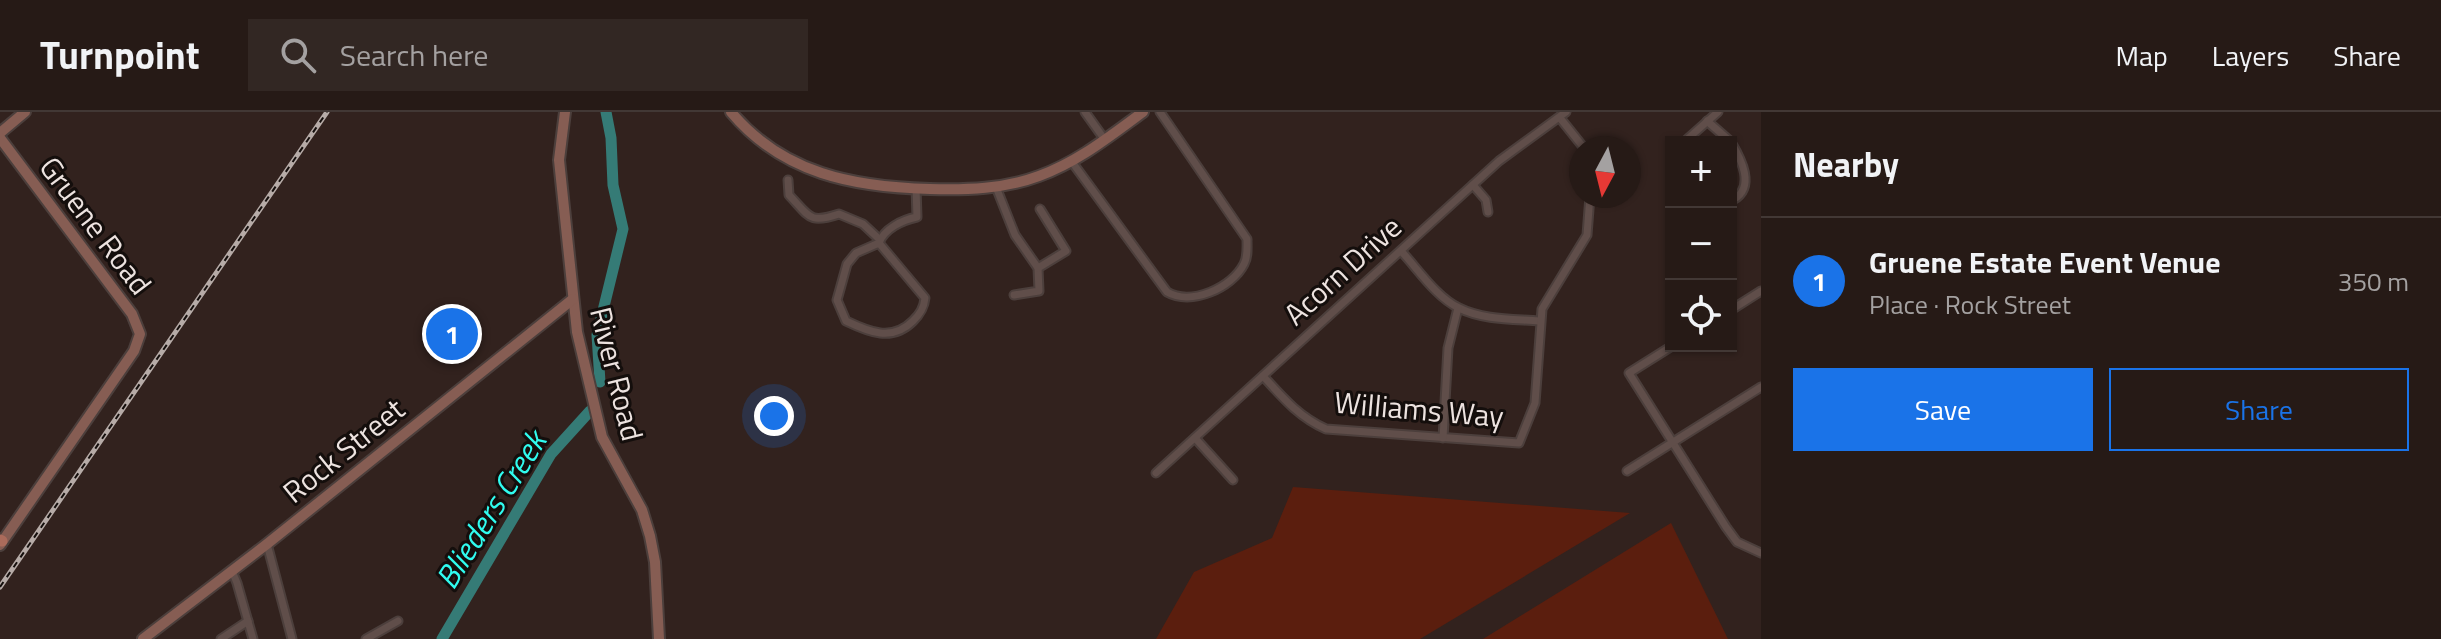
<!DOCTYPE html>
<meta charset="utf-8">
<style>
:root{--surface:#261a16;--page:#322723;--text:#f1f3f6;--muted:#a4a1a1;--line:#423835;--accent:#1a73e8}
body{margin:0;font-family:"Titillium Web",sans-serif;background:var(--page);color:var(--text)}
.controls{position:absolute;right:24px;top:24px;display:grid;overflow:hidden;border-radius:0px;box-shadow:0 2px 6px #0004}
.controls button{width:72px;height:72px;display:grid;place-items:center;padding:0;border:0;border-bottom:2px solid var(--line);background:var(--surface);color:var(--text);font:40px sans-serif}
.compass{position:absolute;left:1569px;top:24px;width:72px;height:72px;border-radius:50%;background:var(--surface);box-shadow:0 2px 6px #0004;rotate:187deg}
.you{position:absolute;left:774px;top:304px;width:28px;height:28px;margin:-20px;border:6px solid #fff;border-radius:50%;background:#1a73e8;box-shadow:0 0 0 12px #1a73e833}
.badge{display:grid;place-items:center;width:52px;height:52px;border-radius:50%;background:var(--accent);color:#fff;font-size:26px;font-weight:700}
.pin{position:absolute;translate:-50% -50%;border:4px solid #fff;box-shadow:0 2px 8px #0006}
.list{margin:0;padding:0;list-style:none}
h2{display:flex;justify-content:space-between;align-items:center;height:104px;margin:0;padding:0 32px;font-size:34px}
h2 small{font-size:26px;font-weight:400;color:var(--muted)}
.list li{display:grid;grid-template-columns:52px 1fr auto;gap:24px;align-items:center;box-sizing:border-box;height:128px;padding:0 32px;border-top:2px solid var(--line)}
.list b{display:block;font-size:30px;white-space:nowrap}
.list p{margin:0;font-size:26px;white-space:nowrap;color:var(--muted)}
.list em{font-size:26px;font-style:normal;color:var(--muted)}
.actions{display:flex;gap:16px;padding:24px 32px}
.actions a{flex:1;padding:18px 0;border:2px solid var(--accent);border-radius:0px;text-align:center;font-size:28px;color:var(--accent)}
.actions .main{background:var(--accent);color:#fff}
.icon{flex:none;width:44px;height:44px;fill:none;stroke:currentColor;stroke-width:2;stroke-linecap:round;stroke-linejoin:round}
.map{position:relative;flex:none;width:1761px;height:527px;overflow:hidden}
header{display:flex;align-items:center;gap:48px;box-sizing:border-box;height:112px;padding:0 40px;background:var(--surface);border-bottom:2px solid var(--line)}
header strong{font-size:38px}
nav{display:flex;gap:44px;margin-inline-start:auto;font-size:28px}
.search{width:560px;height:72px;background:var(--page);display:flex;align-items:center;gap:20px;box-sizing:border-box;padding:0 28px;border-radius:0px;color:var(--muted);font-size:30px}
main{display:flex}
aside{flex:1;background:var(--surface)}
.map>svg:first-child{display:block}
</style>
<header>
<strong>Turnpoint</strong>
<div class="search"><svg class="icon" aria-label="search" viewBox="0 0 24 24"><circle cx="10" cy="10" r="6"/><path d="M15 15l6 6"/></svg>Search here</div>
<nav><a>Map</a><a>Layers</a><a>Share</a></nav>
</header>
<main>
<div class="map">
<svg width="1761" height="527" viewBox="0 0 1761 527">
<rect width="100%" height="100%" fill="#32221e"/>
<g fill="#5b1e0e">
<polygon points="1293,375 1630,401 1420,527 1156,527 1194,460 1272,426"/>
<polygon points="1671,411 1728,527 1483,527"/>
</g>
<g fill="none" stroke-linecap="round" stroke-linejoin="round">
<g stroke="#357b76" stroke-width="11">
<polyline points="600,270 597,223 623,117 613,73 611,26 606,0"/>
<polyline points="442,527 551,342 590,299"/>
</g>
<defs>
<g id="street">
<polyline points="1085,0 1105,28"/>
<polyline points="1560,6 1584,36"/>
<polyline points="1707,9 1731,30"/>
<polyline points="1684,30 1718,0"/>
<path d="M1731,30C1741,47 1756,75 1733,88"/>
<path d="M1072,50L1167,180C1191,194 1232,176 1244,152C1248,145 1247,136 1247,127L1160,0"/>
<path d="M788,68L789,83C810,105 809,112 839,102L863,112L879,127"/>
<polyline points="1473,73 1486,88 1488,100"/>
<polyline points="996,75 1015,123 1038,156 1039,179 1014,183"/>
<path d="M879,131L856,141L847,152L837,188L846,209C869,220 892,230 913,209C920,202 924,196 925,186L879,131C884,117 902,108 917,105L916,76"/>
<path d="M1401,139C1418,157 1436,185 1459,196C1483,208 1513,207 1539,209"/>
<polyline points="1038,156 1066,139 1040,97"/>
<polyline points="1731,198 1761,179"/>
<polyline points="1672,234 1629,261 1726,415 1737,430 1761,441"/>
<path d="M1263,264C1283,286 1299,305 1326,317L1519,331L1535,291L1542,197L1587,123L1590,84"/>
<polyline points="1195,326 1233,368"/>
<polyline points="1443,326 1448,236 1458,196"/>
<polyline points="1627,359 1761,275"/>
<polyline points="1156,361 1499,49 1566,0"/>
<polyline points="267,432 292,527"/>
<polyline points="232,459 237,471 253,527"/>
<polyline points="221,527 248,509"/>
<polyline points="366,527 398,509"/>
</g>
<g id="secondary">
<polyline points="565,0 559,48 577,220 602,325 642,398 650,424 655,450 659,527"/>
<path d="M731,0C783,62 854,75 930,77C967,78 1004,77 1039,64C1078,50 1110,24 1143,0"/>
<polyline points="0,21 25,0"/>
<polyline points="0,26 132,202 140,222 134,239 0,433"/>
<polyline points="143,527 267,432 573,187"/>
</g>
<polyline id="primary" points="0,428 2,429"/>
</defs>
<use href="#street" stroke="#4c3f3c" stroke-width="11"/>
<use href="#secondary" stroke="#4c3f3c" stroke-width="14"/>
<use href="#primary" stroke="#4c3f3c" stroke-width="15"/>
<use href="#street" stroke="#604e4a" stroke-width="7"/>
<use href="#secondary" stroke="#865d53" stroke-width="10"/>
<use href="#primary" stroke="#ab6b5b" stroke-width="11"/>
<defs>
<polyline id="rail" points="0,475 327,0"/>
</defs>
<use href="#rail" stroke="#b6aba7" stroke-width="5"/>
<use href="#rail" stroke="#140e0c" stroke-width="2" stroke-dasharray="6" stroke-linecap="butt"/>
</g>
<g text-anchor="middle" stroke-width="6" stroke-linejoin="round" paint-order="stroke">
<g font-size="30" fill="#ede3e0" stroke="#140e0c">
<text transform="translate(95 114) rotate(53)" y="10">Gruene Road</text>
<text transform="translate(1343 159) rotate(-42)" y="10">Acorn Drive</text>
<text transform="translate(616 262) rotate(76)" y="10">River Road</text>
<text transform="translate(1419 298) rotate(5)" y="10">Williams Way</text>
<text transform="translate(344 339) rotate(-39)" y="10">Rock Street</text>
</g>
<g font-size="32" font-style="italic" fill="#30fbef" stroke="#140e0c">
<text transform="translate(491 398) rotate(-58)" y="11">Blieders Creek</text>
</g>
</g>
</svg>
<div class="controls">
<button>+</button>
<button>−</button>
<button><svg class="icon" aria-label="locate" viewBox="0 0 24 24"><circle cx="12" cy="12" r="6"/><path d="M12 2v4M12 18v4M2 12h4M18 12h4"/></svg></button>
</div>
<svg class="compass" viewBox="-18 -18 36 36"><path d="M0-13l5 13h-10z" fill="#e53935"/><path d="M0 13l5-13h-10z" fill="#a4a1a1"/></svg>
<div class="you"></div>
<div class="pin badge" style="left:452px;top:222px">1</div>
</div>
<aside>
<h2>Nearby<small></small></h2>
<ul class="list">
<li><span class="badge">1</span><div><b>Gruene Estate Event Venue</b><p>Place · Rock Street</p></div><em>350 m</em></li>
</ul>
<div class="actions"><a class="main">Save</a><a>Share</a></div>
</aside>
</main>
